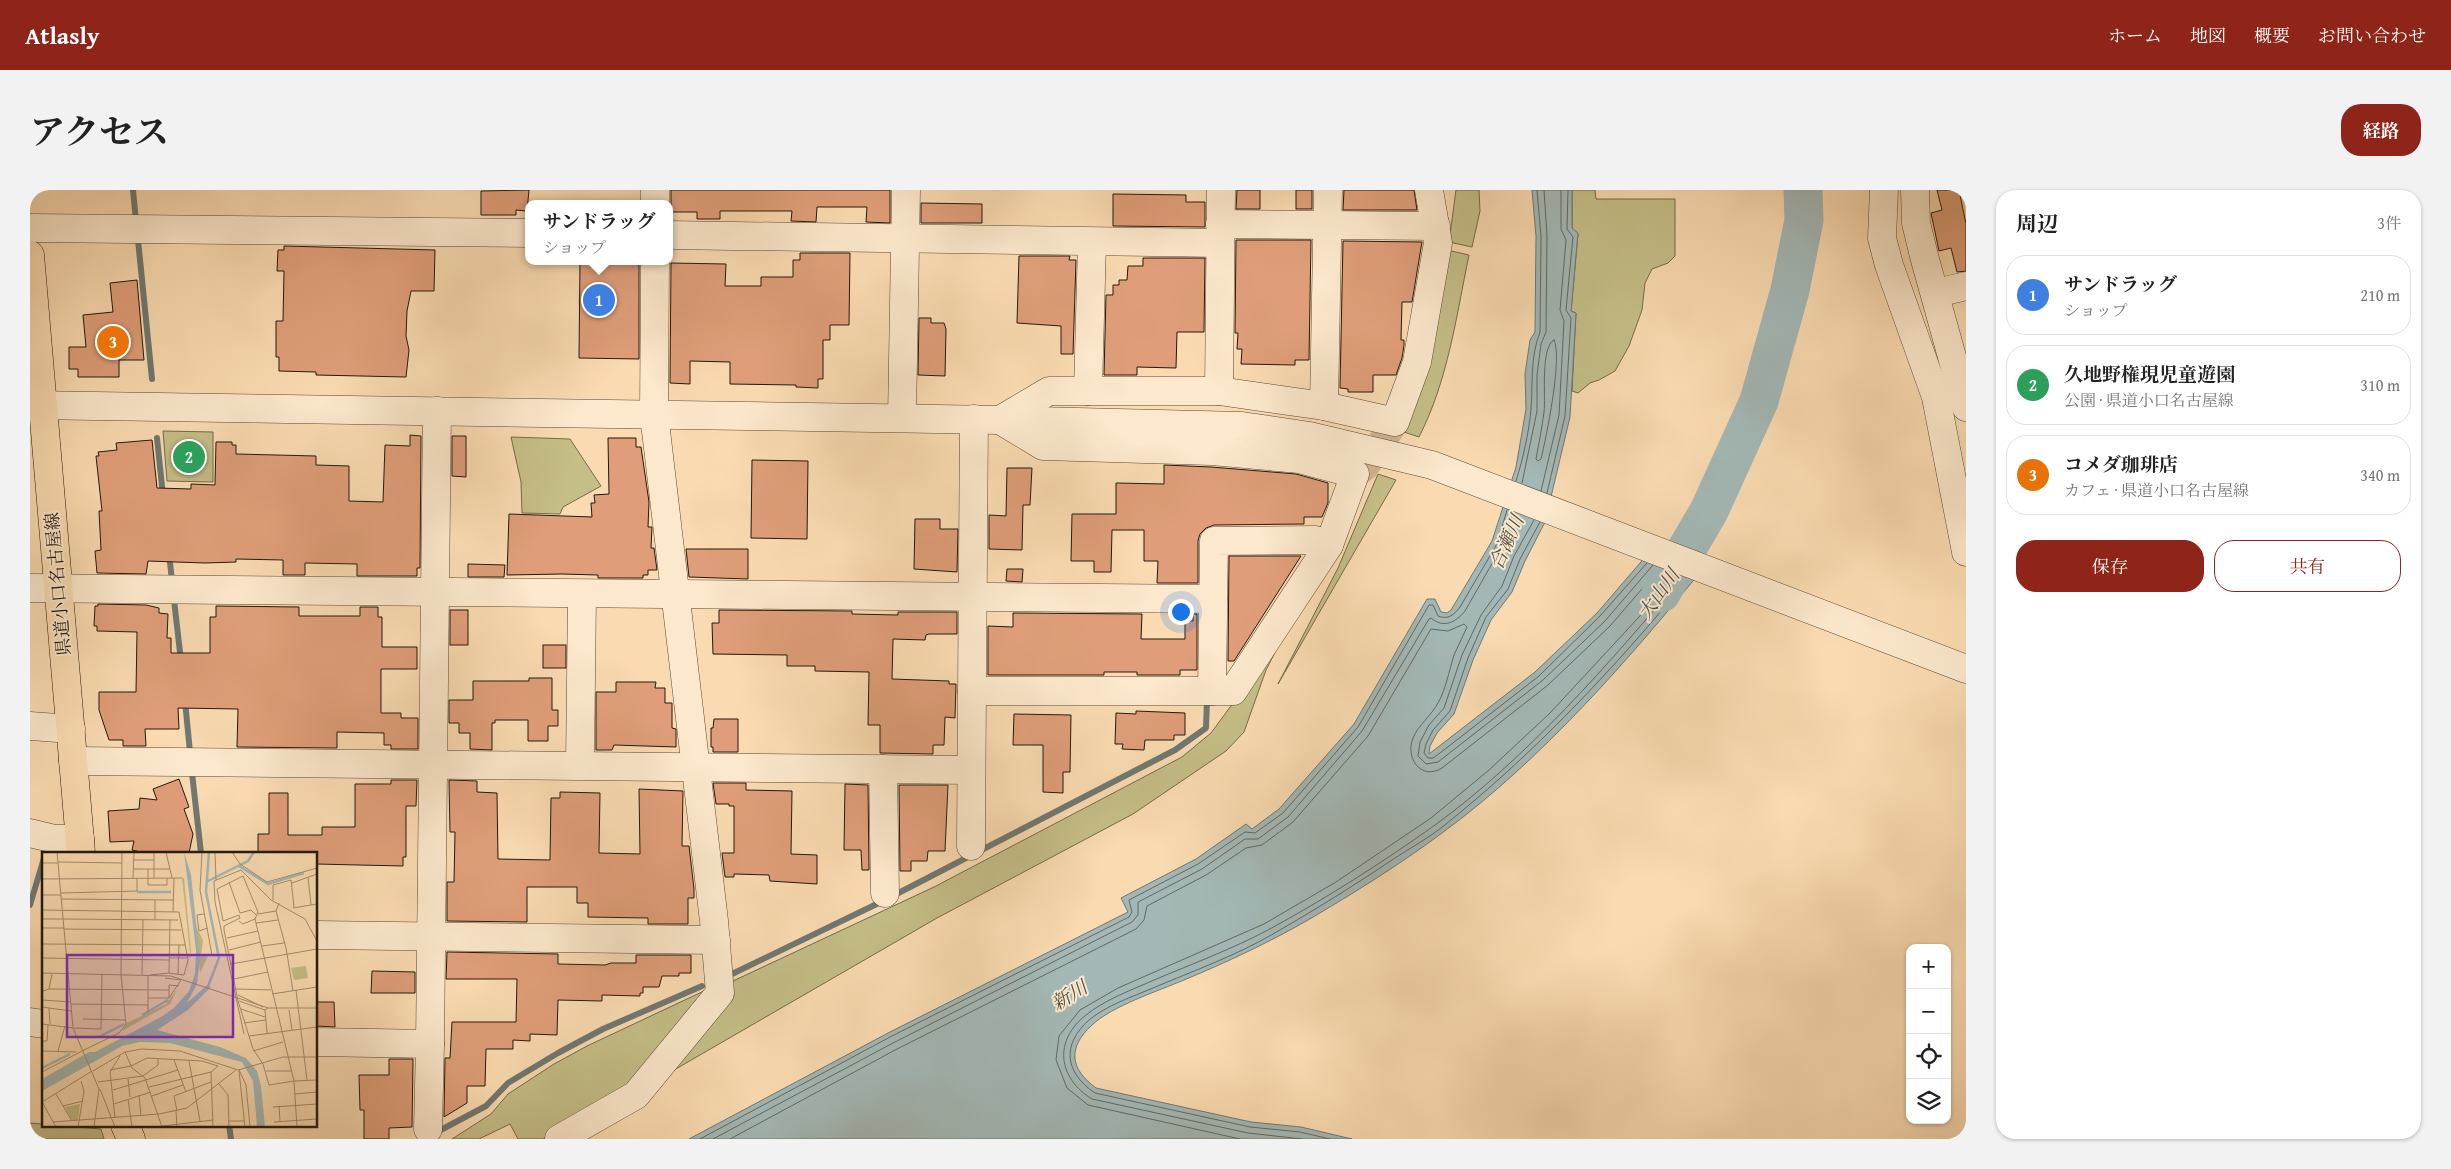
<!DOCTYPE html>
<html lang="ja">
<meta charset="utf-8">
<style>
:root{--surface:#fff;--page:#f2f2f2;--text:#222;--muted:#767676;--line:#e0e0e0;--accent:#8f2418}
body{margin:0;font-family:"Gentium Book Plus","Noto Serif JP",serif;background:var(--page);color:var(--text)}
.controls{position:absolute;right:15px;bottom:15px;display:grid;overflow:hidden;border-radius:10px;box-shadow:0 1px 4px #0004}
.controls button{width:45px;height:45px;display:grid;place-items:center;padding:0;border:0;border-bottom:1px solid var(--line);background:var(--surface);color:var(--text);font:25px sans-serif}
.you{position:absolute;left:1150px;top:421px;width:18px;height:18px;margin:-12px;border:4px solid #fff;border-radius:50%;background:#1a73e8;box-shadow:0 0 0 8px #1a73e833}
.badge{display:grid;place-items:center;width:32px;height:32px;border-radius:50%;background:var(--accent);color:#fff;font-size:16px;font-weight:700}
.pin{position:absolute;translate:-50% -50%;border:2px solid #fff;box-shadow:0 1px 5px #0006}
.popup{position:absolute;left:495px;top:10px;width:148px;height:65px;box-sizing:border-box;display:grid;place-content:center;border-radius:10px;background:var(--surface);filter:drop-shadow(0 1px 4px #0005);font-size:16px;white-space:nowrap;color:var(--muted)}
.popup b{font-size:19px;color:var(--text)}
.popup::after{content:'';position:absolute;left:50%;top:100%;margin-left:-10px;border:10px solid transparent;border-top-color:var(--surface)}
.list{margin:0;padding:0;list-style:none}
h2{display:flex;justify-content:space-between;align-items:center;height:65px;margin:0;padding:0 20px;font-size:21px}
h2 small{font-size:16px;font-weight:400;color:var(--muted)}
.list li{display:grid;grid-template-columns:32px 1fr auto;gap:15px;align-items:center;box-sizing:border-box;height:80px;margin:0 10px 10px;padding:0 10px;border:1px solid var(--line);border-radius:20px}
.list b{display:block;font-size:19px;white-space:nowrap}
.list p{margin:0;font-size:16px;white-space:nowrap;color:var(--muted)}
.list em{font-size:16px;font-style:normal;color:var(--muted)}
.actions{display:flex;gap:10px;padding:15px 20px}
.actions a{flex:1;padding:11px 0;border:1px solid var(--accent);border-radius:20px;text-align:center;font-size:18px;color:var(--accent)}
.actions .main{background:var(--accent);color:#fff}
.icon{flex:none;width:28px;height:28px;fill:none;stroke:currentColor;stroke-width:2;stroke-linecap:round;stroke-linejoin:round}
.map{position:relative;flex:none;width:1936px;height:949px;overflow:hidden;border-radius:20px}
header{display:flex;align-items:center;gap:30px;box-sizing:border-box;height:70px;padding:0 25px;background:var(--accent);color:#fff}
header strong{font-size:24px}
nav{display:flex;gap:28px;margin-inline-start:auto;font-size:18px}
.intro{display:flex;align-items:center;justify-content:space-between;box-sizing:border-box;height:120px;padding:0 30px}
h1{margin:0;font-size:35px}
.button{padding:12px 22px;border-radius:20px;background:var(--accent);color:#fff;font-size:18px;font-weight:700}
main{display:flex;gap:30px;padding:0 30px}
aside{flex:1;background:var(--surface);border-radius:20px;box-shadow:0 1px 4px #0004}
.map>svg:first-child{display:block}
</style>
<header>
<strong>Atlasly</strong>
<nav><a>ホーム</a><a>地図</a><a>概要</a><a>お問い合わせ</a></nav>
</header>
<div class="intro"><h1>アクセス</h1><a class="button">経路</a></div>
<main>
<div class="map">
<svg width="1936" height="949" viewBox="0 0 1936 949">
<rect width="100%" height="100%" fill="#fadbb1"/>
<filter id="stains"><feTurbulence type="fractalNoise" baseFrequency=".004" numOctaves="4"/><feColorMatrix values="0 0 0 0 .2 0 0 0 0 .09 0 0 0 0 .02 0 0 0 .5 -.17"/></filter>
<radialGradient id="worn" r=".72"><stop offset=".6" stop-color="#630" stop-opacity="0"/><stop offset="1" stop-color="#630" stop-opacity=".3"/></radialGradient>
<g fill="#c5be87" stroke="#746b4a">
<polygon points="1426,0 1449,0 1450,21 1442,57 1419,52"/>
<polygon points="1542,0 1565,0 1566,9 1645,9 1645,66 1638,73 1622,79 1615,93 1612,120 1599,156 1585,181 1569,190 1560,193 1548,203 1542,201 1546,123 1541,121 1548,44 1542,38"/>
<path d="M1417,60L1439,65C1426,128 1418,190 1389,247L1365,239Z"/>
<polygon points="133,241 183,242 183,292 137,291"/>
<polygon points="481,247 540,249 571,296 533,317 530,324 492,323 491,292"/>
<polygon points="1348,284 1366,290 1248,494 1308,378"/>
<polygon points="1284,387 1236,480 1214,542 1196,561 1103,624 907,728 644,880 703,791 904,697 1152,567 1181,543 1231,475"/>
<polygon points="676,800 670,812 582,912 513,949 488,949 480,934 449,949 422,949 461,924 478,904 524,874 557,856"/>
<polygon points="0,933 71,939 74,949 0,949"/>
</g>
<path fill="#a3b8b6" stroke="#707872" d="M1502,0H1542V38L1548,43L1541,121L1546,123L1540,227L1515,332L1495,371L1482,402L1461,430L1443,470L1424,524L1407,543L1400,556L1399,564L1505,482L1567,423L1629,351L1677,374C1598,470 1513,569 1412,643C1369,675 1324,703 1278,730C1238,753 1197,772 1154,790C1128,801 1082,816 1062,835C1037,858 1040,879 1066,898L1221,932L1271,937L1322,949H659L858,843L1098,722L1091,708L1166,669L1216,634L1222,639L1249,619L1324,534L1397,409H1405L1411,422L1417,423L1421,420L1462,351L1486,277L1496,219L1495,184L1500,150L1505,142L1506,46Z"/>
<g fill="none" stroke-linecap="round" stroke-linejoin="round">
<g stroke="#636861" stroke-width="1">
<path d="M1524,150C1533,167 1516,248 1511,269L1508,271L1506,269C1509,253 1512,237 1514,222C1516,207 1510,157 1524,150Z"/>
<path d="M1486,291C1493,269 1499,242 1501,219C1503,192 1500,168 1510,142L1511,46L1507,0"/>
<polyline points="1492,293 1507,221 1507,185 1511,154 1516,142 1517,46 1514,0"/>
<polyline points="1511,301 1529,225 1534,131 1530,120 1536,50 1531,39 1531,0"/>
<polyline points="1517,303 1535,226 1541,128 1536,120 1543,47 1537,39 1538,0"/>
<polyline points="1504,330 1484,366 1472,396 1451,425 1432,465 1414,518 1399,535 1390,552 1388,566 1396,574 1408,572 1513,490 1575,431 1623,375"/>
<polyline points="1510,332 1490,369 1478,399 1456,427 1438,468 1420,521 1403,540 1396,554 1394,563 1398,568 1403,568 1410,563 1509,486 1570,426 1617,373"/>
<path d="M670,949L860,847L1099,727L1102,722L1099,710L1168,674L1215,642L1225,643L1253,623L1328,537L1399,415H1403L1408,426C1418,430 1424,425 1430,417L1467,354L1477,320"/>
<path d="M683,949L863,853L1102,732L1108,725V712L1172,679L1215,649H1228L1258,627L1332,541L1399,429L1401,428C1414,439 1426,432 1435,421L1472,356L1483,322"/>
<path d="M700,949L867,859L1106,739L1114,730L1117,716L1176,685L1216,658L1232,655L1263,632L1338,546L1401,439L1418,441L1434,434L1437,437C1433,446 1428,456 1424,465C1419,481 1416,499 1408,513C1401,526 1389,534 1383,548C1375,568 1391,591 1412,578L1518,495L1580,436L1630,378"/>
<polyline points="1210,949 1058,915 1037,898 1026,870 1029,846 1050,820 1088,798 1234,734 1306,692 1401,628 1459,580 1520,523 1609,427 1645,384"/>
<path d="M1272,949L1218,943L1062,909C1028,888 1023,851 1056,825C1076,809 1102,800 1124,790C1162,774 1202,759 1238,740C1295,709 1352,673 1405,635C1495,570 1581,472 1652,387"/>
<path d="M1300,949L1270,942L1220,937L1065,903C1035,883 1031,855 1059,830C1077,815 1102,807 1123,798C1163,781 1205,766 1243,744C1285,720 1325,695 1365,668C1380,658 1397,649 1411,638C1503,565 1584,479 1658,389"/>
</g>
<g stroke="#707872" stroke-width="6">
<polyline points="103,0 106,31"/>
<polyline points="108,50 122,189"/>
<polyline points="127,248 133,306"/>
<polyline points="139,363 142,391"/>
<polyline points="144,410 151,471"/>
<polyline points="155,511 160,562"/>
<polyline points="162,583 171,663"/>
<polyline points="0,715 14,668"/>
<polyline points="702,784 855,710 1145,560 1176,538 1177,509"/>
<polyline points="199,935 201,949"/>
<polyline points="405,943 456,916 478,893 528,863 573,839 672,796"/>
</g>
<polyline stroke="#a3b8b6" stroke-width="39" points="1631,403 1679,321 1729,211 1760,100 1774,30 1773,0"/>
</g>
<g fill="#df9e79" stroke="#23180c">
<polygon points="499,0 497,21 486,20 486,25 451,25 451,1"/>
<polygon points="641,0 860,0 860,33 836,32 837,17 787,17 786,32 761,31 762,21 690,21 690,29 667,29 667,22 641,22"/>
<polygon points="1207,0 1230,0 1230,19 1206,19"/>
<rect x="1266" y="0" width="16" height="19"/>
<polygon points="1314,0 1384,0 1387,20 1313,20"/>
<polygon points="1907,0 1929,0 1936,34 1936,81 1927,82 1921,58 1909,61 1901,23 1912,20"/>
<polygon points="1083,4 1156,5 1156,12 1175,12 1175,37 1083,36"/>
<polygon points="891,13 952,14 952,33 891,33"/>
<polygon points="1206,50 1281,50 1279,170 1265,170 1265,175 1211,174 1212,159 1207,159 1208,143 1205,143"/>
<polygon points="1313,51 1392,52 1382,112 1372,112 1371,150 1374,150 1374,155 1372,168 1366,185 1343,185 1343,202 1318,202 1318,199 1310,198"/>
<polygon points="254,56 405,60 404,101 381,101 377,121 376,146 379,160 376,187 286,185 286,182 249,181 249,167 246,167 246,131 253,131 254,81 247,81 248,60 254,60"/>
<polygon points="770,63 820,63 819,135 800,135 800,150 793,150 793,189 788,189 788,198 766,197 766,195 700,194 700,172 660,171 660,194 640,193 641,73 696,74 695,96 731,96 731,87 763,87 763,70 770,70"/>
<polygon points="989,66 1040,66 1039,70 1046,70 1043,164 1031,164 1031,136 987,133"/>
<polygon points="1113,68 1175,68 1174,142 1147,142 1146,178 1107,177 1107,185 1074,185 1076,105 1083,105 1083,95 1089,95 1089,90 1097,90 1098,76 1113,76"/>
<polygon points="550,71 609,71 609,169 549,168"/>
<polygon points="107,90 114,170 89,170 89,187 48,187 48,179 39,179 39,157 56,157 53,125 83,122 80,93"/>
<polygon points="889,128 901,128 901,133 914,133 916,139 915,186 888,185"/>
<polygon points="380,245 391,246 390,378 387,378 387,386 327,386 327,374 275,373 275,385 253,385 253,370 206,369 206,372 175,373 118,371 116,384 67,383 65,361 71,360 69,321 72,321 66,266 69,266 68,262 87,260 86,253 122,250 127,298 161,299 161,294 185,295 186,252 202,252 202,255 206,255 206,264 286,266 286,275 319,276 319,311 353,312 355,255 380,256"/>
<polygon points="422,246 436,246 436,287 422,286"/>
<polygon points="578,248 606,248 606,257 611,257 619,312 618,337 622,337 621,358 624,358 627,380 618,380 618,385 613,385 613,388 568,388 568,385 532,384 477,385 479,324 562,327 561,313 565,313 564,305 579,304"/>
<polygon points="722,270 778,271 777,349 721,348"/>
<polygon points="1134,275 1181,277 1266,284 1298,293 1298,313 1292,327 1274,327 1274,334 1184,335 1176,338 1170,344 1168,351 1168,393 1127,393 1128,371 1114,371 1114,340 1082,340 1081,382 1064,382 1064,371 1041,371 1042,324 1086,324 1086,293 1134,294"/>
<polygon points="977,278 1002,278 1000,315 993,315 992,360 959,359 959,325 976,326"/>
<polygon points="885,329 910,329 910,339 928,339 927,382 884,379"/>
<polygon points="656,359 718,359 718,389 659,387"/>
<polygon points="1199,366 1271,366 1204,471 1198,471"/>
<polygon points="438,374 475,375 474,387 438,387"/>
<polygon points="977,379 993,379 992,392 976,391"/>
<polygon points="68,414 116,415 129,418 129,423 138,424 137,448 141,448 141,463 180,463 180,427 186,427 186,416 269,417 269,426 330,426 330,417 348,417 348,427 352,427 352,457 387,457 387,479 351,479 351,523 371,523 371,528 388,528 388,559 361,559 361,555 354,555 354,543 307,542 307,558 207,557 208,519 148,518 149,539 115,539 116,556 93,556 93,550 79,550 69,520 69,502 106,502 107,442 67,441 67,436 64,436 65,416 68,416"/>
<rect x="420" y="420" width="18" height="35"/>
<polygon points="689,420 822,421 822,424 868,425 868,422 927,422 927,444 899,444 896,445 895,450 863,449 862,489 919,491 919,494 926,494 925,528 915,527 914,555 903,555 903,564 850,563 850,535 838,535 839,482 785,481 785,476 757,476 757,465 683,464 682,433 689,433"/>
<polygon points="983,423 1112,424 1111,449 1155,449 1155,431 1163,431 1163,424 1167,424 1167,480 1150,480 1150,485 1107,485 1107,482 1074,482 1074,485 958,485 958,436 983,437"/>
<rect x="513" y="455" width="23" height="23"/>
<polygon points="499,488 522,488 522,520 528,520 528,536 518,536 518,551 498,551 498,530 465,530 465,533 462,533 462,560 440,559 440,543 429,543 429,533 419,533 419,510 443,510 443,491 499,491"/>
<polygon points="586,492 626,492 625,498 635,498 635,513 642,513 642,538 646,539 646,557 584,555 582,560 566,560 566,502 586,502"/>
<polygon points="1106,521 1155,523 1155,545 1144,545 1144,550 1115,550 1114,560 1092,559 1093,554 1085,554 1086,523 1106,524"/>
<polygon points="984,524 1041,525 1040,582 1033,582 1033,603 1013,602 1013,555 983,555"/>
<polygon points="684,529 708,529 708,562 683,562 683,557 681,557 681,538 683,538"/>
<polygon points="149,589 159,617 154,619 163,644 159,663 115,663 102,660 104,651 80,652 78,621 109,619 110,608 127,610 123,599"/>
<polygon points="361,590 387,590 386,616 376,616 376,667 373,667 373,676 286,674 286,663 228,663 228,644 239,644 239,603 258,603 258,645 292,645 292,637 325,637 325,594 361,594"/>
<polygon points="419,590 447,591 447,602 467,603 468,669 520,670 521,608 530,608 530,602 570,603 569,663 610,664 609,599 653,601 652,656 659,656 664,699 664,708 658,708 658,734 618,734 618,728 558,727 558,713 547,713 547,697 497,697 497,732 417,731 417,692 424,692 425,642 420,642"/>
<polygon points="683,593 716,593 716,600 762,601 761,664 787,665 787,694 740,691 739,685 704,684 704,687 695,687 692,663 704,663 704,616 699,616 699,614 686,614"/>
<polygon points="815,594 838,595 839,680 832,680 831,660 814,660"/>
<polygon points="869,595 918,595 915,661 898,661 897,671 881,671 881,681 870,681"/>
<polygon points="417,762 528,764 528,774 575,775 581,773 606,773 606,765 661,765 661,783 649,783 649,786 632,786 629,797 613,797 613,803 610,803 610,806 572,805 572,811 528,810 527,845 500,844 500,851 483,850 483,859 456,859 455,896 437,896 437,913 414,927 415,868 420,868 422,832 486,832 487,789 416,789"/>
<polygon points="342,781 385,782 385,803 341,803"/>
<polygon points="286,812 304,812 305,837 286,836"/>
<polygon points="359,869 383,869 382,937 359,938 359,949 334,949 334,920 330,920 329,885 359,885"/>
</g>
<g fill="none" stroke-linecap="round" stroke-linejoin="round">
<polyline stroke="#cfb490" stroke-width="28" stroke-dasharray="28 14" stroke-linecap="butt" points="1325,284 1335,277 1365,232"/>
<defs>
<g id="minor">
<polyline points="1854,0 1852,48 1859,75 1906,207 1936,362"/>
<polyline points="1885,0 1886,33 1894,66 1936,217"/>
<polyline points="625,14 625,0"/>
<polyline points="1190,34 1406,36"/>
<polyline points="0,38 499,43"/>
<polyline points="639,45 1190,53"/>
<polyline points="1906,103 1936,96"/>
<polyline points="1058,201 1062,52"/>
<polyline points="1189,201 1191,0"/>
<polyline points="0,215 970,230 1212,236 1280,246 1402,275 1936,479"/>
<polyline points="1294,216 1298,0"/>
<polyline points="872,228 876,0"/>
<path d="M0,398C394,403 788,405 1183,409"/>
<polyline points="942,501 944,229"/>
<polyline points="1182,501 1203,501 1299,355 1325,284 1269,269 1182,261 1013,256 970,230 1019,201 1189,201 1294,216 1365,232 1387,172 1408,53 1399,0"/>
<polyline points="0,536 41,539"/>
<polyline points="43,571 941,580"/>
<polyline points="550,575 552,405"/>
<polyline points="853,579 855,703"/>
<polyline points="0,643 25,649 50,649"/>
<polyline points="941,656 942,501 1182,501 1184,351 1285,350 1299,355"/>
<polyline points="286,745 686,750"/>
<polyline points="0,832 14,834"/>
<polyline points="286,852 400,854 407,221"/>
<polyline points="398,939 400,854"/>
<polyline points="529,949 606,905 690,803 684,731 624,224 625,71"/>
</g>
<g id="major">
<polyline points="0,65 51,663"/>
<polyline points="95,935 101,949"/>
</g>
</defs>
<use href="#minor" stroke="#594935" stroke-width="29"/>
<use href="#major" stroke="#23180c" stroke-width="29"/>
<use href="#minor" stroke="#fce8cc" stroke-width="28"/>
<use href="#major" stroke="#fadbb1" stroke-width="28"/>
</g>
<g text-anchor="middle" stroke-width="4" stroke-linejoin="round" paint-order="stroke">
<g font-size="18" fill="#23180c" stroke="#fce8cc">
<text transform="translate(28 394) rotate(-95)" y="6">県道小口名古屋線</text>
</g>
<g font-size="19" font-style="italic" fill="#505048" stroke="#fce8cc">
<text transform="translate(1476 352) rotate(-66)" y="7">合瀬川</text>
<text transform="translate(1628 404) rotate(-55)" y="7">大山川</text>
<text transform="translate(1039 805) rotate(-32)" y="7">新川</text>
</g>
</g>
<g transform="translate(12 662)">
<rect width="275" height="275" fill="#fadbb1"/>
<path d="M140,26H142L149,99L144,125L148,100ZM153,73L161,88L159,104H166L158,121ZM264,114L266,126L252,128L249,116ZM135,137L128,152L80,179L85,171L124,152ZM38,252L36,268H30L23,255Z" fill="#c5be87"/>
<path d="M142,0L149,23L158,107L155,132L145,151L165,133L169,135L146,158L115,178L178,195L204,206L215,219L219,234L223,275H215L211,229L200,210L128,191L98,190L80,194L0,239V227L47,200H53L119,165L132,156L147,139L153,122L154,98Z" fill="#a3b8b6"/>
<path fill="none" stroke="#a3b8b6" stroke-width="2.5" d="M197,14L226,32L262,21M164,30L206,9L212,0M95,40H129M165,137L177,106L164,40L167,0M100,163L126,148M57,185L82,172M0,216L28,202"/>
<path fill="none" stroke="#a48d6f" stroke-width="1" d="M15,0L31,176L57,237L52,275M124,0L130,26M160,0L158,38L170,103M173,0L174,28M190,0L198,12L225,30L275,16M91,8H112M16,10L80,11M0,11H16M91,17H128M106,17V33H125V26M266,25L269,53M91,26L92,0M112,26V0M0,27L140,26M187,30L198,61L209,58L215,64M250,31L275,22M19,41L95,39V26M0,43H19M20,47L131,48M231,48V33L249,28L252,55M237,51L234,59L244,96L251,139M251,56L275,52M0,58L137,60L146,108L142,123L127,121L108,123M131,60L132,26M162,62L155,63L157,79L166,76M216,62L234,59M0,67H22M22,67L136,68M113,68V48M197,69L201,72L213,67M214,71L236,68M0,76H22M22,77L139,78M185,86L216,79M0,92L143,93M220,94L242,91M187,98L219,90M0,106L127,108M127,106H146M189,112L275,97M0,121L129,124L226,156H275M127,121L128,68M136,122L137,93M100,123L101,68M123,126L139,128L127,146M192,127L226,120M7,137L10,122M194,137L229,138M254,138L265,228M230,142L275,135M196,143L221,155M0,145L1,139L7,137L127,138M106,146V123M0,148L29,150M197,149L223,158L226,156M29,152L106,153M0,155L29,159M7,156L8,172M199,157L223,165M223,158L225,181M247,158L250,178M106,160V146H127V133L137,134M41,167L84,168M202,171L224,168M0,172L31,176M32,176L59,177L60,122M202,182L173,50L172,29L199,18L229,48L263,67L275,89M207,184L275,175M0,196L1,189H5L6,173M0,199L34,200M16,199L23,174M40,199L77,181L84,172L79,123L80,0M211,199L241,190M83,200L90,216L103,226L120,275M132,208L144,240M147,209L158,269M68,218L89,214L105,206L160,209L176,214L169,220L107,235M197,218L204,233L208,275M51,219L83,200L100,197L138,199L196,218L241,205H275M197,219L203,275M224,219H250M0,220L40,199M169,220L171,275M86,227L88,245M56,230L101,224L116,213V207M177,232L186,243L187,275M58,237L73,275M71,238L136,218M14,242L30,269M253,242L275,240M97,243L99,264M110,244L141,233M86,247L90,275M0,250L50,219M0,250L14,275M72,252L109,240M21,254L41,249M237,254L238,269M231,255L275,252M134,259L135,275M135,259L132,244L169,230M73,266L68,220L78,204M186,269H202M11,270L117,262L145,256L194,218M232,270L275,267M36,275L42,239L39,229M113,275L171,268M255,275L252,229L213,67L216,60L201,24L175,37L181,69L197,63L198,66L182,74V78L196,149L211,197L221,212L227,233L252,229L275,228"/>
<path fill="#7b2cbf" fill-opacity="0.15" stroke="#7b2cbf" stroke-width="2.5" d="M25,103H191V185H25Z"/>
<rect width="275" height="275" fill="none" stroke="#23180c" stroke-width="2.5"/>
</g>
<rect width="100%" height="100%" filter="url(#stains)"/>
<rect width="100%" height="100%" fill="url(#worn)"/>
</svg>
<div class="controls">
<button>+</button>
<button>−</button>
<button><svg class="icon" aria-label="locate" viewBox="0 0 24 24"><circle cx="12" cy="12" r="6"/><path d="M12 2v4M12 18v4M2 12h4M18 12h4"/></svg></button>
<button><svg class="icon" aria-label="layers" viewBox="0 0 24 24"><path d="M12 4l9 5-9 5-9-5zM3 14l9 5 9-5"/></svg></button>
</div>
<div class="you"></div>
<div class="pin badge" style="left:569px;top:110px;background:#3f7fe0">1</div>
<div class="popup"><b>サンドラッグ</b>ショップ</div>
<div class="pin badge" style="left:159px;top:267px;background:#2e9e5b">2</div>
<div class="pin badge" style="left:83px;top:152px;background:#e8710a">3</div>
</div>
<aside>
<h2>周辺<small>3件</small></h2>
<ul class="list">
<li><span class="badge" style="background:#3f7fe0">1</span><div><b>サンドラッグ</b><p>ショップ</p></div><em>210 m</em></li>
<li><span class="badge" style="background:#2e9e5b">2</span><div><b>久地野権現児童遊園</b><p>公園 · 県道小口名古屋線</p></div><em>310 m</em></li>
<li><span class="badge" style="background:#e8710a">3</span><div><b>コメダ珈琲店</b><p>カフェ · 県道小口名古屋線</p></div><em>340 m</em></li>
</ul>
<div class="actions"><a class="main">保存</a><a>共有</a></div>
</aside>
</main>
